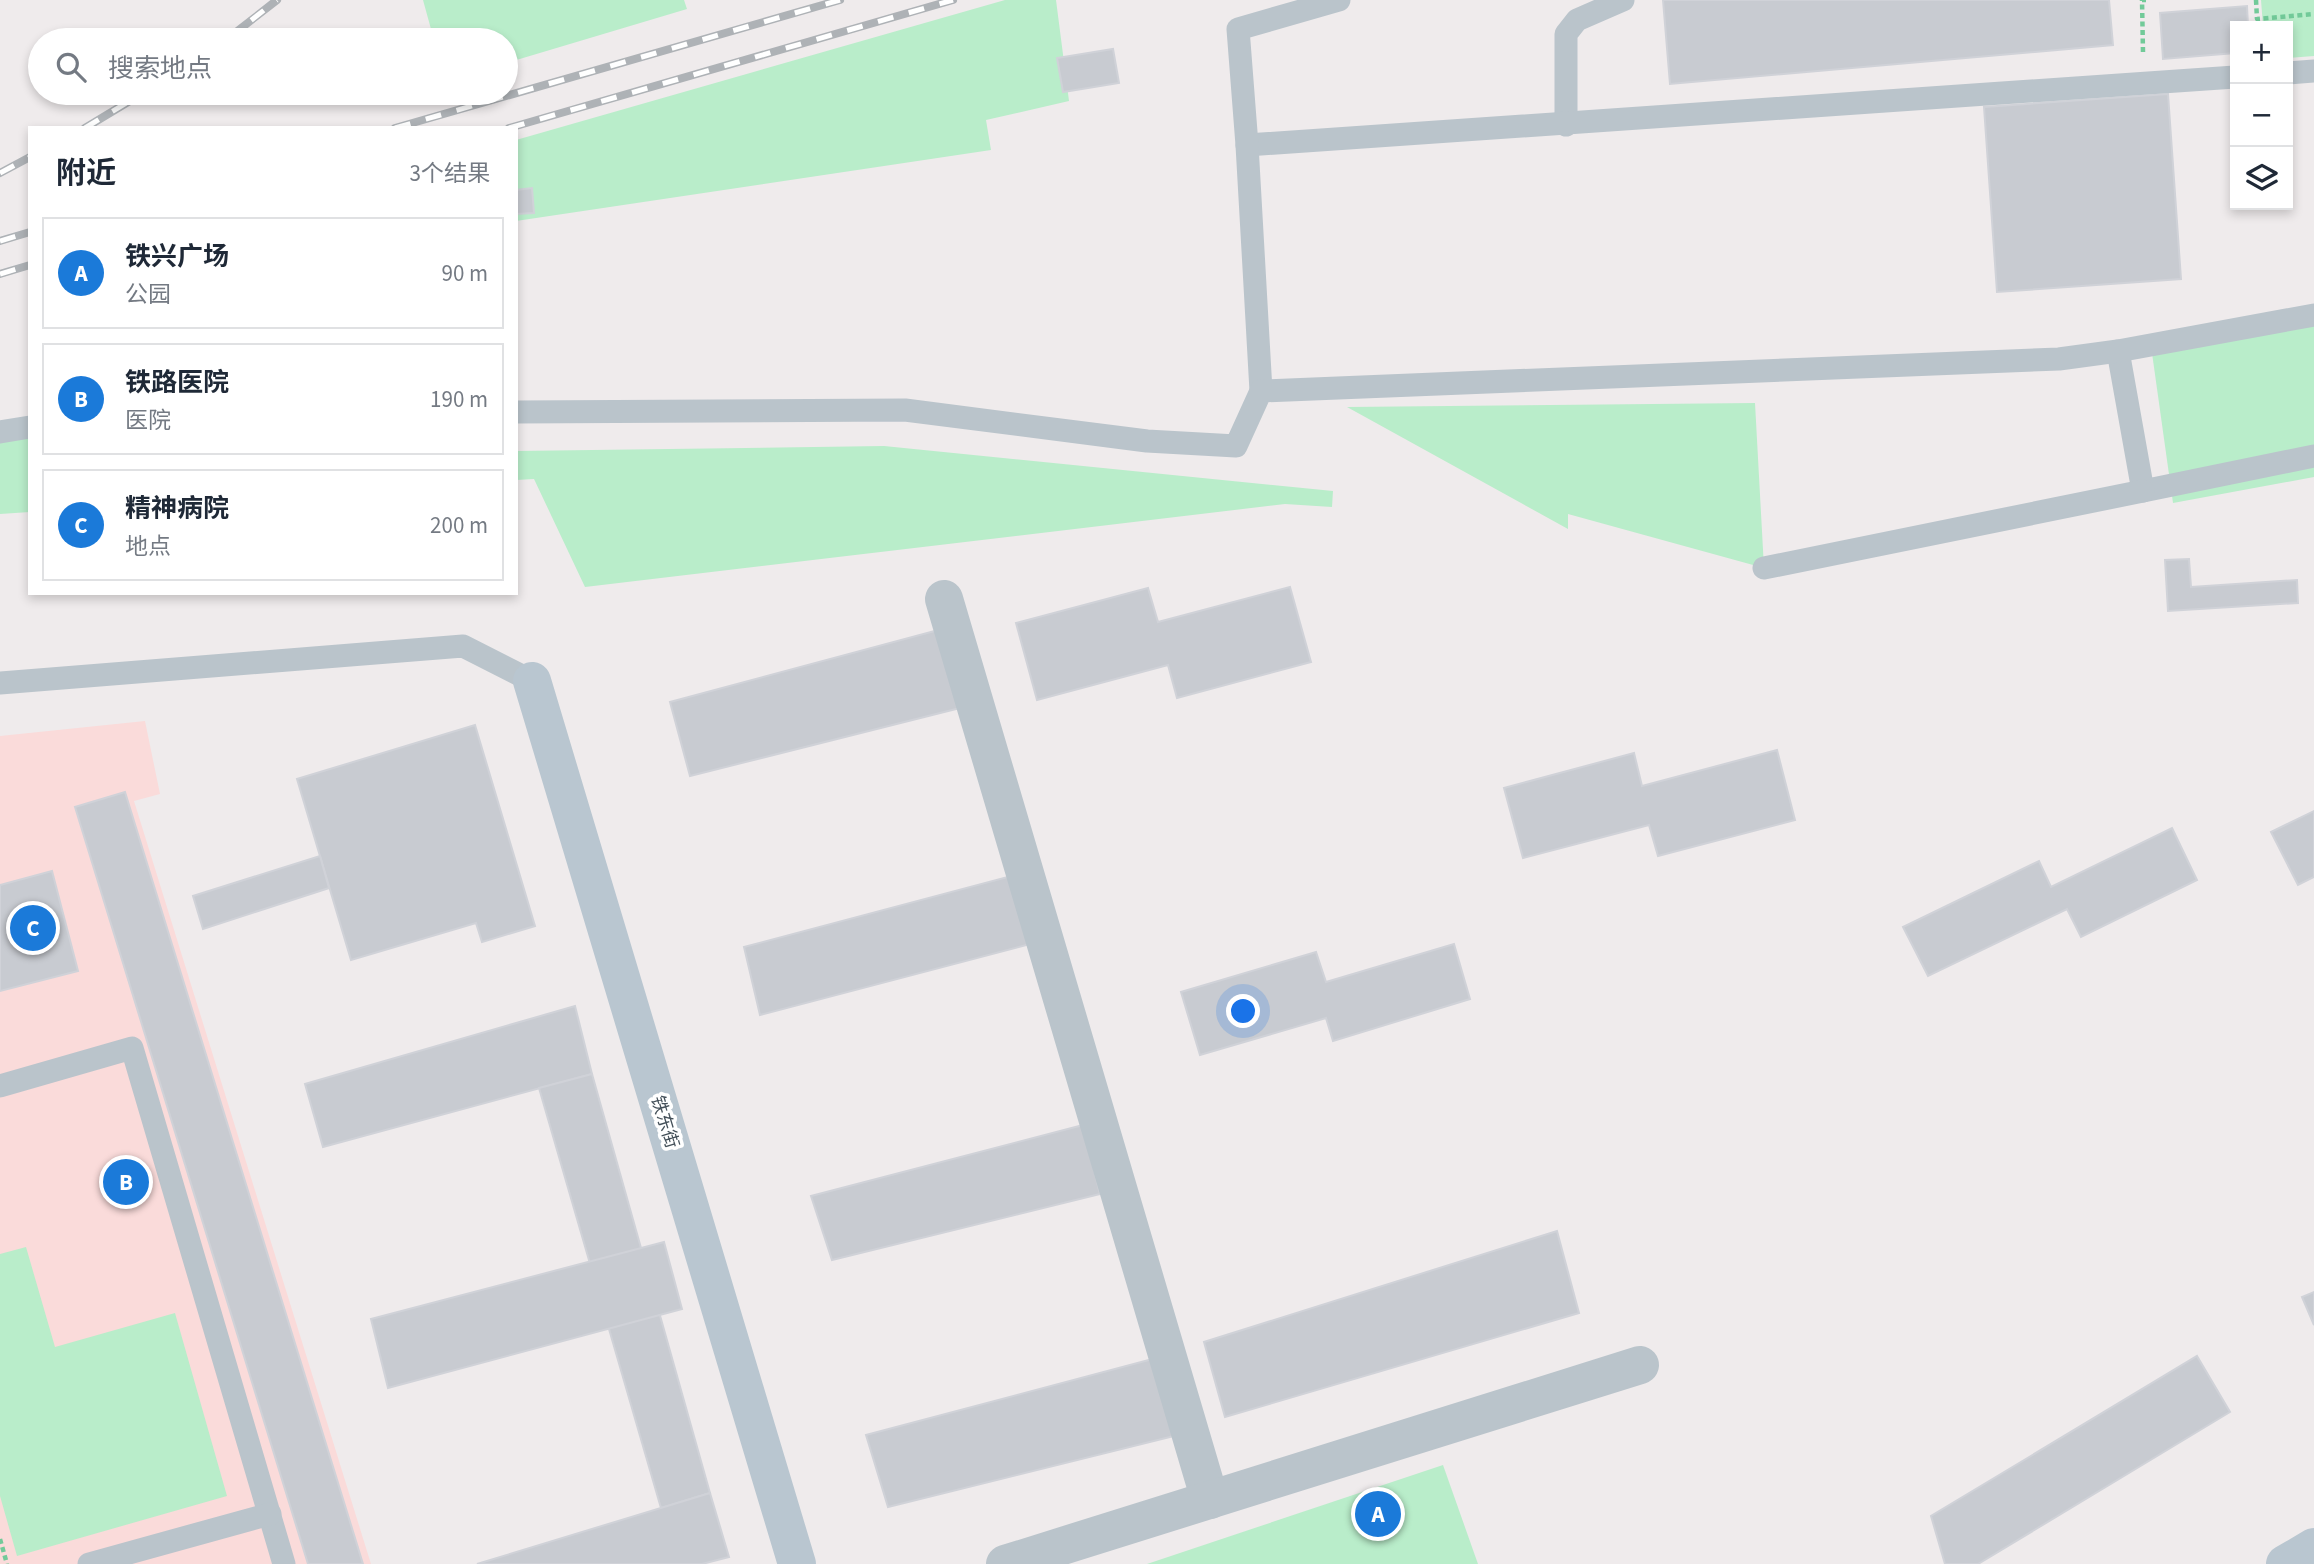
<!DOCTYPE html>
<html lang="zh">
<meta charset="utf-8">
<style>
:root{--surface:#fff;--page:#f2f2f3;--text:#1f2937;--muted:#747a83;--line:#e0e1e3;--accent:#1b7ad9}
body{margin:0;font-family:"Source Sans 3","Noto Sans SC",sans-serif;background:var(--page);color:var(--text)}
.controls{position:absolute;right:21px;top:21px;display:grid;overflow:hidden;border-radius:0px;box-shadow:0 4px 10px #0003}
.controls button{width:63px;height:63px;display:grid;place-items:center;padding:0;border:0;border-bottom:2px solid var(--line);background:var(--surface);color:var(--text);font:35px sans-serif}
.you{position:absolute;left:1244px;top:1012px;width:24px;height:24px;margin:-18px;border:5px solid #fff;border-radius:50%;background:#1a73e8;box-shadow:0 0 0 10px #1a73e833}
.badge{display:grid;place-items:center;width:46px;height:46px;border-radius:50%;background:var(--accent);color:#fff;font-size:23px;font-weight:700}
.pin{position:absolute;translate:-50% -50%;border:4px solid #fff;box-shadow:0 2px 7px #0006}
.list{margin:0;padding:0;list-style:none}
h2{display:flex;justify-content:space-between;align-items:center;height:91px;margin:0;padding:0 28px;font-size:30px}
h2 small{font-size:23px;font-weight:400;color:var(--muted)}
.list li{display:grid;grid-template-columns:46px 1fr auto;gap:21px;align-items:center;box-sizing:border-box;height:112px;margin:0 14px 14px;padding:0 14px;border:2px solid var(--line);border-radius:0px}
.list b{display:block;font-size:26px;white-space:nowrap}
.list p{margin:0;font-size:23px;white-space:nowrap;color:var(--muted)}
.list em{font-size:23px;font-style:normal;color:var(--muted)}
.icon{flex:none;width:38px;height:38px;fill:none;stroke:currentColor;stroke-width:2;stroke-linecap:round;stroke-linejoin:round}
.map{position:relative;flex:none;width:2314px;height:1564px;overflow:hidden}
.search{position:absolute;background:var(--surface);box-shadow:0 4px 10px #0003;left:28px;top:28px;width:490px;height:77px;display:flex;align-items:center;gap:18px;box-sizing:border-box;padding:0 24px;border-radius:38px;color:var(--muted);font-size:26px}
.panel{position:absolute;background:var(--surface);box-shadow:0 4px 10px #0003;left:28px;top:126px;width:490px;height:469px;border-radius:0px}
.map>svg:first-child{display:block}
</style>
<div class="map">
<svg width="2314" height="1564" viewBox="0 0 2314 1564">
<rect width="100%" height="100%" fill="#efebec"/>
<polygon fill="#fadbda" points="145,721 160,794 134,801 371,1564 0,1564 0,736"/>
<g fill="#b9edca">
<polygon points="423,0 684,0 687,9 506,63 506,40 434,40"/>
<polygon points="1005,0 1056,0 1069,101 986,120 991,150 516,221 516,140"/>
<polygon points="2261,0 2314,0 2314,56 2288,58 2288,26 2263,26"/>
<polygon points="2314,324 2314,477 2173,503 2152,353"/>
<polygon points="1755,403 1764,568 1568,514 1568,529 1347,407"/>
<polygon points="30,434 30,512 0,514 0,438"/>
<polygon points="884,446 1333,491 1332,507 1285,504 585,587 534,479 516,480 516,451"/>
<polygon points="26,1247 55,1347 175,1313 227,1496 17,1556 0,1496 0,1254"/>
<polygon points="1443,1465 1478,1564 1147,1564"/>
</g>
<g fill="#c8cbd1" stroke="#d0d2d8" stroke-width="2">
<polygon points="1663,0 2109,0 2113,45 1670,84"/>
<polygon points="2247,6 2248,26 2235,26 2235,53 2163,59 2160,13"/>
<polygon points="1113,49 1119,83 1063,92 1057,58"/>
<polygon points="2168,94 2181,279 1997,292 1984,107"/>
<polygon points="532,188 534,213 516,214 516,190"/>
<polygon points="2189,559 2191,587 2297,580 2298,603 2168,611 2165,560"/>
<polygon points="1290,587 1311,662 1177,698 1168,665 1037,700 1016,623 1148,588 1158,622"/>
<polygon points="957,625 976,704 690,776 670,702"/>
<polygon points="475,725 535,926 482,942 476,923 351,960 297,779"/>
<polygon points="1777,750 1795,820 1658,856 1649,825 1523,858 1504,788 1634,753 1642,786"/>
<polygon points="125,792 363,1564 308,1564 75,807"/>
<polygon points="2314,811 2314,877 2298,885 2271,832"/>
<polygon points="2172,828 2197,880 2081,937 2067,909 1928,976 1903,927 2039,861 2051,887"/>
<polygon points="320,856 329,888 203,929 193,896"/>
<polygon points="1038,869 1053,938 760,1015 744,947"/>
<polygon points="52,871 78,971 0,991 0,885"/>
<polygon points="1454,944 1470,999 1333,1041 1326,1018 1200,1055 1181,992 1316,952 1326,982"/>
<polygon points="575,1006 592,1074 323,1147 305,1084"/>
<polygon points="592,1074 710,1493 661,1508 539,1088"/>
<polygon points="1083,1125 1100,1194 832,1260 811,1196"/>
<polygon points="1557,1231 1579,1313 1225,1417 1204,1342"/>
<polygon points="664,1242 682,1309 388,1388 371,1319"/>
<polygon points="2314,1292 2314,1325 2302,1297"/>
<polygon points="2197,1356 2230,1412 1978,1564 1945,1564 1931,1516"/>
<polygon points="1160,1357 1178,1435 888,1507 866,1435"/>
<polygon points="710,1493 729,1557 702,1564 477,1564"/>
</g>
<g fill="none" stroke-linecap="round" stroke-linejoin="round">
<g stroke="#72ca99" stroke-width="4.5" stroke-dasharray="5 3.5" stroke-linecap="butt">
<polyline points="2256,0 2257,19 2314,14"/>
<polyline points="2143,52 2142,0 2147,0"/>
<polyline points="0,1539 7,1564"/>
</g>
<g stroke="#bac4cb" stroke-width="23">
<polyline points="2288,73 2314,71"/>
<polyline points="1566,125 1566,34 1577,20 1623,0"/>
<polyline points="1247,145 2235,77"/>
<polyline points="2118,351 2143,491 2314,456"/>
<polyline points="1261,391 1247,145 1238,29 1339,0"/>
<polyline points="516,412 905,410 1147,441 1236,446 1261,391 2059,359 2118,351 2314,315"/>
<polyline points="0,432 30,427"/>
<polyline points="1764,568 2143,491"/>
<polyline points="0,683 463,646 532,681"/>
<polyline points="0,1086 132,1048 284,1564"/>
<polyline points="89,1564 270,1514"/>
</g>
<g stroke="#bac4cb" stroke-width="38">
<polyline points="944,599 1210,1500"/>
<polyline points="1005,1564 1640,1365"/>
</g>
<g stroke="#b9c6d0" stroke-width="38">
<polyline points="532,681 797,1564"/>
<polyline points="2285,1564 2314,1547"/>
</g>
<defs>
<g id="rail">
<polyline points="226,40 277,0"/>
<polyline points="85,128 143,93"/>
<polyline points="395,128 840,0"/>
<polyline points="509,128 953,0"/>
<polyline points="0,173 30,157"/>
<polyline points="0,241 30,232"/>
<polyline points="0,274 30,265"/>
</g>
</defs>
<use href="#rail" stroke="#aeb2b6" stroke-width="8"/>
<use href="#rail" stroke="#fff" stroke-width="5" stroke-dasharray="16" stroke-linecap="butt"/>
</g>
<g text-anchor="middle" stroke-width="7" stroke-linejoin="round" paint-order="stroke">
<g font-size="18" fill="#445059" stroke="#fff">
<text transform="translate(665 1122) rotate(73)" y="6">铁东街</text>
</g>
</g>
</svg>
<div class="controls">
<button>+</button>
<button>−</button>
<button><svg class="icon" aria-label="layers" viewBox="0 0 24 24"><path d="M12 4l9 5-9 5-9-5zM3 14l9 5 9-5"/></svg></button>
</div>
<div class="you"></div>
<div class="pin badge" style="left:1378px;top:1514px">A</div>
<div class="pin badge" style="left:126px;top:1182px">B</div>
<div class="pin badge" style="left:33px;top:928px">C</div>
<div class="search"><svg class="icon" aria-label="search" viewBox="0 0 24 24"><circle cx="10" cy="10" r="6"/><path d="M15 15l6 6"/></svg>搜索地点</div>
<section class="panel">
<h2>附近<small>3个结果</small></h2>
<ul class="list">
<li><span class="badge">A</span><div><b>铁兴广场</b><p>公园</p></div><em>90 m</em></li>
<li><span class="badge">B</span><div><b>铁路医院</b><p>医院</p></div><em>190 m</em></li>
<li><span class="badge">C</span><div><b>精神病院</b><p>地点</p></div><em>200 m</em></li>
</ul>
</section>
</div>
